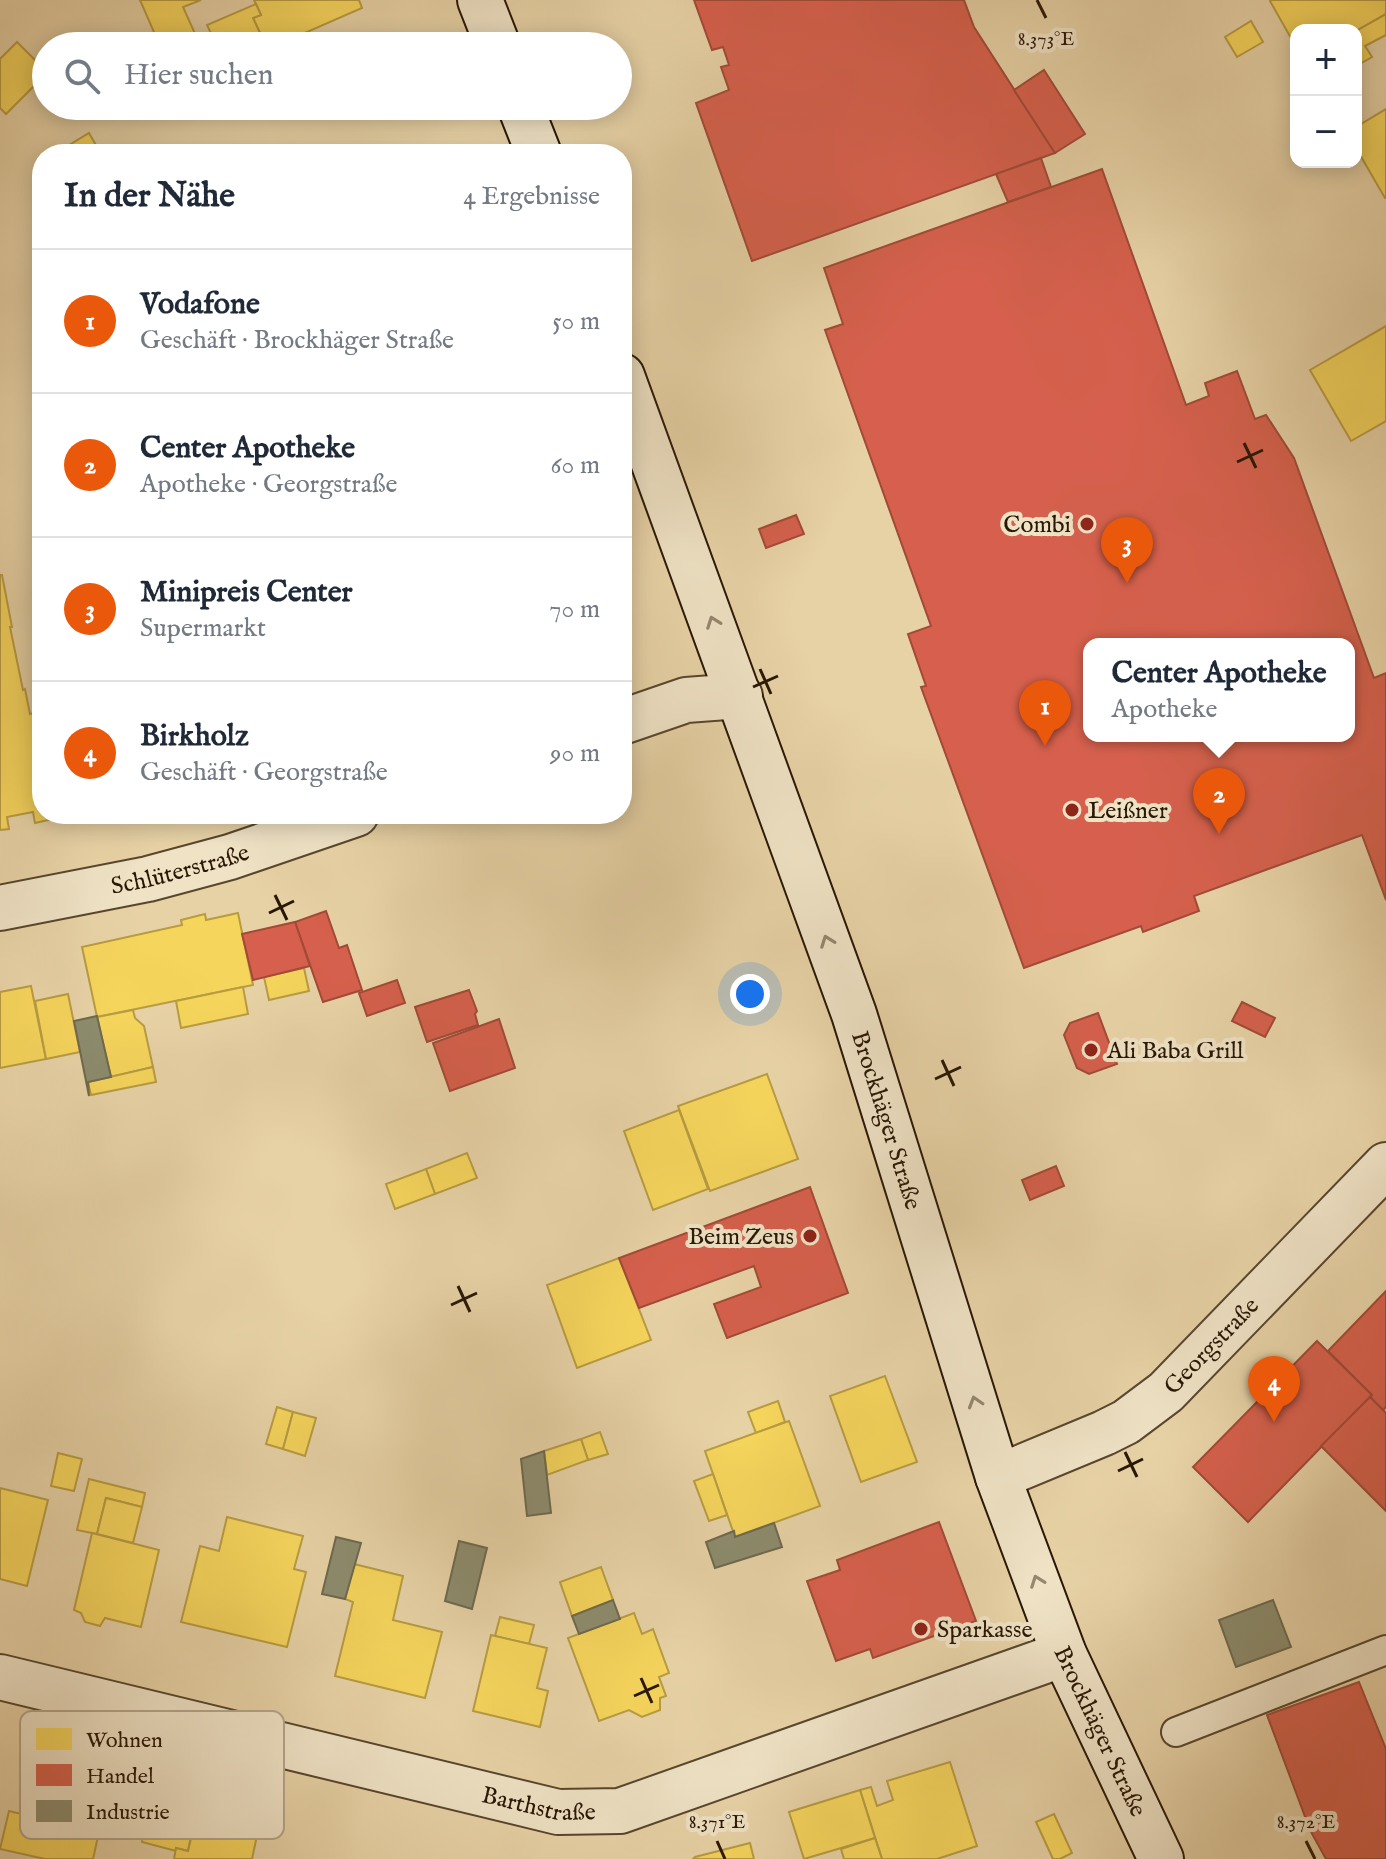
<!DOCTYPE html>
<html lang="de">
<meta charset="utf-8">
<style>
:root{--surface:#fff;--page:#f2f2f3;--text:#1f2937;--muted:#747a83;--line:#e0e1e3;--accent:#ea580c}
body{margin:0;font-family:"IM FELL English",serif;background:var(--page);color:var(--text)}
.controls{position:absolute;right:24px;top:24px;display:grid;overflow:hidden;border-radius:16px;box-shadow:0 4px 20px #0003}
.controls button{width:72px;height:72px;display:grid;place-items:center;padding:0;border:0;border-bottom:2px solid var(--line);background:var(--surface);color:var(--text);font:40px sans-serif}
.you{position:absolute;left:750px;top:994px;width:28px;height:28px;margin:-20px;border:6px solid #fff;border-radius:50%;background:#1a73e8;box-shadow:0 0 0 12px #1a73e833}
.badge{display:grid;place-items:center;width:52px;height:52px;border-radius:50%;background:var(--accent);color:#fff;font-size:26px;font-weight:700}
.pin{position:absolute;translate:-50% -66px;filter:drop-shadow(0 2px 4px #0008)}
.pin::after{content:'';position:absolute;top:42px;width:28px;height:24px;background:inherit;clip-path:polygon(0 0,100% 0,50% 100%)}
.popup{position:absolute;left:1083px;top:638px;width:272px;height:104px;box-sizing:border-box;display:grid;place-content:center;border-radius:16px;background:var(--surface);filter:drop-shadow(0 2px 6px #0005);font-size:26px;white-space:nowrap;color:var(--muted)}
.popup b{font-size:30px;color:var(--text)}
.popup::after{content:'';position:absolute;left:50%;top:100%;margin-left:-16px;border:16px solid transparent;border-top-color:var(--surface)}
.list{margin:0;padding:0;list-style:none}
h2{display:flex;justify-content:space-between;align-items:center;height:104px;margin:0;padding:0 32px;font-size:34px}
h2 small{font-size:26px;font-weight:400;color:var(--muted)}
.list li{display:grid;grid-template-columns:52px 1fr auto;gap:24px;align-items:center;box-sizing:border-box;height:144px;padding:0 32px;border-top:2px solid var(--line)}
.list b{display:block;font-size:30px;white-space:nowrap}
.list p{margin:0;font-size:26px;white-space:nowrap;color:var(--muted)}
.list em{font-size:26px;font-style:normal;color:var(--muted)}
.icon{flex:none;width:44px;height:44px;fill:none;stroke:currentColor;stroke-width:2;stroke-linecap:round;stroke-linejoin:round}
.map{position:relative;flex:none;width:1386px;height:1859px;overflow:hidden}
.search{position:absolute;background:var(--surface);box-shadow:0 4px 20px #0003;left:32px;top:32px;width:600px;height:88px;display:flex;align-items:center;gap:20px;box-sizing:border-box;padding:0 28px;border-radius:44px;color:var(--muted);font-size:30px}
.panel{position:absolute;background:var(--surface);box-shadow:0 4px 20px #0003;left:32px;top:144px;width:600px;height:680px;border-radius:32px}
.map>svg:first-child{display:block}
</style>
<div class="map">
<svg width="1386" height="1859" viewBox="0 0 1386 1859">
<rect width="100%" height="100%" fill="#e7d2a6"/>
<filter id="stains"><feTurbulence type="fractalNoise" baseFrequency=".0025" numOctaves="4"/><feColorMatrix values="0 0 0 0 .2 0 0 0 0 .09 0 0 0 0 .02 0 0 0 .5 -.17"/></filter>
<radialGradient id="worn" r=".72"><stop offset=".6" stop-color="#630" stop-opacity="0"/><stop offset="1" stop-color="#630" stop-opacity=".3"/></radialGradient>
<g fill="#f6d55c" stroke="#b89c42" stroke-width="2">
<polygon points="140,0 201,0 183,7 197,38 179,46 160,46"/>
<polygon points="254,0 359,0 362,8 275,46 266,46 253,18 261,15"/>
<polygon points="1272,0 1386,0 1386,14 1356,31 1296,30 1296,47 1270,1"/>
<polygon points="256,4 261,15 253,18 266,46 217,46 207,25"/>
<polygon points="1386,14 1386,35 1365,46 1372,57 1356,66 1356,31"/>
<polygon points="1251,21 1263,42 1237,57 1225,37"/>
<polygon points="17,42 46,71 46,74 6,114 0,108 0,59"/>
<polygon points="1386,109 1386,198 1385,198 1356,148 1356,127"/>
<polygon points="89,133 101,154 70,154 66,147"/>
<polygon points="1386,326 1386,421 1351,441 1310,370"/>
<polygon points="0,575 2,575 12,627 10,627 23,690 25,689 30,714 42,711 42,814 66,814 66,816 35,823 33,812 7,817 9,829 0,830"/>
<polygon points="238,913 253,985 97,1017 82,947 182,925 181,920 205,914 206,920"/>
<polygon points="304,968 309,991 269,1000 264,977"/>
<polygon points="31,986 46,1059 0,1068 0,992"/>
<polygon points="243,987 248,1014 181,1028 176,1001"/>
<polygon points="68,994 80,1052 46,1059 35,1001"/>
<polygon points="133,1010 135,1018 144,1026 153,1067 111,1077 97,1017"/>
<polygon points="153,1067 156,1082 91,1095 88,1082"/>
<polygon points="767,1074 798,1159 710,1191 678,1106"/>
<polygon points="679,1110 708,1189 653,1210 624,1131"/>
<polygon points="467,1153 477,1178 435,1194 426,1169"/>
<polygon points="426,1169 435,1194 395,1209 386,1184"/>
<polygon points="619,1258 651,1340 577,1368 547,1285"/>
<polygon points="885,1376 917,1462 861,1482 830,1396"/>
<polygon points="778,1401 785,1422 756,1433 748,1412"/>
<polygon points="277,1407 293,1412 283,1449 266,1444"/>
<polygon points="293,1412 316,1418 305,1456 283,1449"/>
<polygon points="789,1421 820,1506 735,1537 705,1451"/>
<polygon points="600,1432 608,1454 588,1460 581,1439"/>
<polygon points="581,1439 588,1460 547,1475 544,1451"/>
<polygon points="58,1453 82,1459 74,1491 51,1486"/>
<polygon points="713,1474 727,1515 709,1521 694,1481"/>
<polygon points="89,1479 145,1493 142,1507 106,1498 97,1534 77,1530"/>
<polygon points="0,1488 48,1500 27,1586 0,1579"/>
<polygon points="106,1498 142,1507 133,1543 97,1534"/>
<polygon points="227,1517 303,1536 294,1569 306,1572 287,1647 181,1622 200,1546 219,1551"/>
<polygon points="92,1533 159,1550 141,1627 105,1618 100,1626 85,1622 81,1613 74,1610"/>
<polygon points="354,1564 403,1576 393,1620 442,1632 425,1698 335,1676 353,1602 345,1599"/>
<polygon points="601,1567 613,1600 572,1616 560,1582"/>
<polygon points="634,1613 642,1634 653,1629 669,1673 659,1677 666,1696 660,1698 660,1710 642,1717 629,1710 599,1721 568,1638"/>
<polygon points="500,1617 534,1625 529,1644 495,1636"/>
<polygon points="491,1635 547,1648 537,1688 548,1691 540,1727 473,1711"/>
<polygon points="950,1762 977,1846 937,1859 882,1859 860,1790 871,1787 877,1806 893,1800 887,1781"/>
<polygon points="43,1781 107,1796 93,1859 45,1859 0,1849 9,1811 34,1817"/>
<polygon points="860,1790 875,1838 804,1859 789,1812"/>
<polygon points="146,1795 187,1805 180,1834 191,1837 188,1851 176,1848 176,1851 142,1842"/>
<polygon points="1054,1814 1072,1853 1060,1859 1053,1859 1036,1822"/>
<polygon points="196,1817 258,1831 252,1859 174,1859 176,1848 188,1851"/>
<polygon points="875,1838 882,1859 844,1859 841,1849"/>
<polygon points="750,1843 754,1859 693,1859 695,1857"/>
</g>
<g fill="#d6604d" stroke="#a24a37" stroke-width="2" fill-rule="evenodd">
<polygon points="694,0 964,0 974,27 1055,153 752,261 696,103 729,90 721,67 729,65 723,47 712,50"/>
<polygon points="1044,70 1085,134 1055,153 1014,90"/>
<polygon points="1041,158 1051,187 1008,202 996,174"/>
<path d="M1102,169L1186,405L1209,396L1205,383L1237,371L1255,419L1266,415L1294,458L1374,678L1386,673V900L1362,835L1194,896L1199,911L1143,932L1141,926L1024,968L921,687L926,686L908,634L931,626L825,330L843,324L824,268ZM1089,644H1349V736H1089Z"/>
<polygon points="796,515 804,534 766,548 759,529"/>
<polygon points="326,911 339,948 347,945 362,990 323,1002 295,922"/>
<polygon points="295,922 310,966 253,980 242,934"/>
<polygon points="397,980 405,1003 367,1016 359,993"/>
<polygon points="469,990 477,1011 475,1014 478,1025 427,1042 415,1007"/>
<polygon points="1242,1002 1275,1018 1265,1037 1232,1021"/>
<polygon points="1098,1013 1117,1064 1089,1074 1077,1068 1064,1035 1070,1023"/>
<polygon points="499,1019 515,1068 450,1091 433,1043"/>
<polygon points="1056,1166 1064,1186 1030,1200 1022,1180"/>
<polygon points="810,1187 848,1293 727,1338 714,1304 761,1287 754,1266 639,1308 619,1258"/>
<polygon points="1386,1291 1386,1407 1383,1410 1370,1397 1372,1395 1328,1351"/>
<polygon points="1317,1341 1372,1395 1248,1522 1193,1467"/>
<polygon points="1370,1397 1386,1413 1386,1511 1321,1446"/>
<polygon points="939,1522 976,1621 873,1658 870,1649 836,1661 807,1581 840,1570 837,1560"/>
<polygon points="1359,1682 1386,1749 1386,1859 1326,1859 1310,1830 1267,1715"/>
</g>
<g fill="#8c8c6e" stroke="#6e694e" stroke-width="2">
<polygon points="97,1016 111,1077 88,1082 89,1096 74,1021"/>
<polygon points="544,1451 551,1513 527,1516 521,1459"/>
<polygon points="774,1523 782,1547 715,1568 706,1542 734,1531 735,1537"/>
<polygon points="336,1537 361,1543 345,1599 322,1594"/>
<polygon points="459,1541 487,1548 472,1609 445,1601"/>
<polygon points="613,1600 620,1619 579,1634 572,1616"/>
<polygon points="1273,1600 1291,1647 1236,1667 1219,1620"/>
</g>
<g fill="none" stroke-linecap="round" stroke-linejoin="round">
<defs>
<polyline id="service" points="1176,1732 1386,1650"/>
<g id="minor">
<polyline points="622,722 686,700 740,696"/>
<path id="s1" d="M0,908L148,879L230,857L356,814"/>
<path id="s2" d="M998,1477L1104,1433L1126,1422L1166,1392L1386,1165"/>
<path id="s3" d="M0,1677L558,1812L620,1811L1064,1654"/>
</g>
<g id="secondary">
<polyline points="480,0 498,46"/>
<polyline points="520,106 539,154"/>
<path id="s4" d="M622,376L854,1014L998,1477L1064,1654L1161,1859"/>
</g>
</defs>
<use href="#service" stroke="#58462d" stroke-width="32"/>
<use href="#minor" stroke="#58462d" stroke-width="48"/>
<use href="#secondary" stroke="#291705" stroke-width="48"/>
<use href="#service" stroke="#efe2c5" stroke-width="28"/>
<use href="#minor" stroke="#efe2c5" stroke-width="44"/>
<use href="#secondary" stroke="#efe2c5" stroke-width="44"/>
</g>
<defs><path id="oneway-chevron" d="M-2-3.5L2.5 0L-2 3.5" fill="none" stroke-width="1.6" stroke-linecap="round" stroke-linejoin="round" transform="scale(2)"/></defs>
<g stroke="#96876f">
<use href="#oneway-chevron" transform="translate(713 622) rotate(-110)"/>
<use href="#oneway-chevron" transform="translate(827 941) rotate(-110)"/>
<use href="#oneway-chevron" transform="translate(975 1402) rotate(-107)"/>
<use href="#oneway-chevron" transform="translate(1037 1581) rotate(-110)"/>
</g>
<path fill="none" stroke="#291705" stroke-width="3" d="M1037,0L1046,18M1244,443L1256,468M1237,462L1263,450M760,669L771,694M753,687L778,676M275,895L287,920M269,913L294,901M942,1060L954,1086M935,1079L961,1067M458,1286L470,1312M451,1305L477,1293M1125,1452L1137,1477M1118,1471L1143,1459M641,1678L652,1703M634,1696L659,1685M717,1841L725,1859M1306,1841L1315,1859"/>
<g fill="#8f2418" stroke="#efe2c5" stroke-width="3">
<circle cx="1087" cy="524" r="8"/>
<circle cx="1072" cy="810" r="8"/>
<circle cx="1091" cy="1050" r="8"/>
<circle cx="810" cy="1236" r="8"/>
<circle cx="921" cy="1629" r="8"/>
</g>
<g text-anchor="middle" stroke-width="8" stroke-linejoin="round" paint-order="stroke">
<g font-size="24" fill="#291705" stroke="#efe2c5" text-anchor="start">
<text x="1071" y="532" text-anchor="end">Combi</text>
<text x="1088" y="818">Leißner</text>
<text x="1107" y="1058">Ali Baba Grill</text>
<text x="794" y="1244" text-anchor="end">Beim Zeus</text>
<text x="937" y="1637">Sparkasse</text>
</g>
<g font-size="24" fill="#291705" stroke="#efe2c5">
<text dy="8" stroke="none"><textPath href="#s1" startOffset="184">Schlüterstraße</textPath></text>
<text dy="8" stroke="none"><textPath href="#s4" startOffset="790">Brockhäger Straße</textPath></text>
<text dy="8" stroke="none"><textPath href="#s2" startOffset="254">Georgstraße</textPath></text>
<text dy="8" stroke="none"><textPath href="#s4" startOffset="1438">Brockhäger Straße</textPath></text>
<text dy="8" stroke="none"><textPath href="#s3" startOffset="554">Barthstraße</textPath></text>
</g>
</g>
<rect x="20" y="1711" width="264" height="128" rx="12" fill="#efe2c5" stroke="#b4a58b" stroke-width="2"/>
<rect x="36" y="1728" width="36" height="22" fill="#f6d55c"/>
<rect x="36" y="1764" width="36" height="22" fill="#d6604d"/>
<rect x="36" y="1800" width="36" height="22" fill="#8c8c6e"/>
<g font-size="22" fill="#291705">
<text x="86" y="1747">Wohnen</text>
<text x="86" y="1783">Handel</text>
<text x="86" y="1819">Industrie</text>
</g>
<g font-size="20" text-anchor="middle" fill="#291705" stroke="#efe2c5" stroke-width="8" stroke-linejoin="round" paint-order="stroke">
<text x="1046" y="45">8.373°E</text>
<text x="717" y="1828">8.371°E</text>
<text x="1306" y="1828">8.372°E</text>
</g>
<rect width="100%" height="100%" filter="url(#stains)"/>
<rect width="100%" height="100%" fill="url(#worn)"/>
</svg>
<div class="controls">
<button>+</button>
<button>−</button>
</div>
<div class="you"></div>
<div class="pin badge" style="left:1045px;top:746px">1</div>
<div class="pin badge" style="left:1219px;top:834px">2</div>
<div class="popup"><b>Center Apotheke</b>Apotheke</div>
<div class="pin badge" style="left:1127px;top:583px">3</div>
<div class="pin badge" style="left:1274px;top:1422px">4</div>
<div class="search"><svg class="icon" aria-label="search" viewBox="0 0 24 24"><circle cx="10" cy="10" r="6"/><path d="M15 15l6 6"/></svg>Hier suchen</div>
<section class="panel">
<h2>In der Nähe<small>4 Ergebnisse</small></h2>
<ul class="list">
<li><span class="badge">1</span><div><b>Vodafone</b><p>Geschäft · Brockhäger Straße</p></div><em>50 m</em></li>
<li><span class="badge">2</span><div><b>Center Apotheke</b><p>Apotheke · Georgstraße</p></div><em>60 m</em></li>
<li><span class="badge">3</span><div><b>Minipreis Center</b><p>Supermarkt</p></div><em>70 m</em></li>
<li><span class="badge">4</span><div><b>Birkholz</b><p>Geschäft · Georgstraße</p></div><em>90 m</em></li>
</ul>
</section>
</div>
